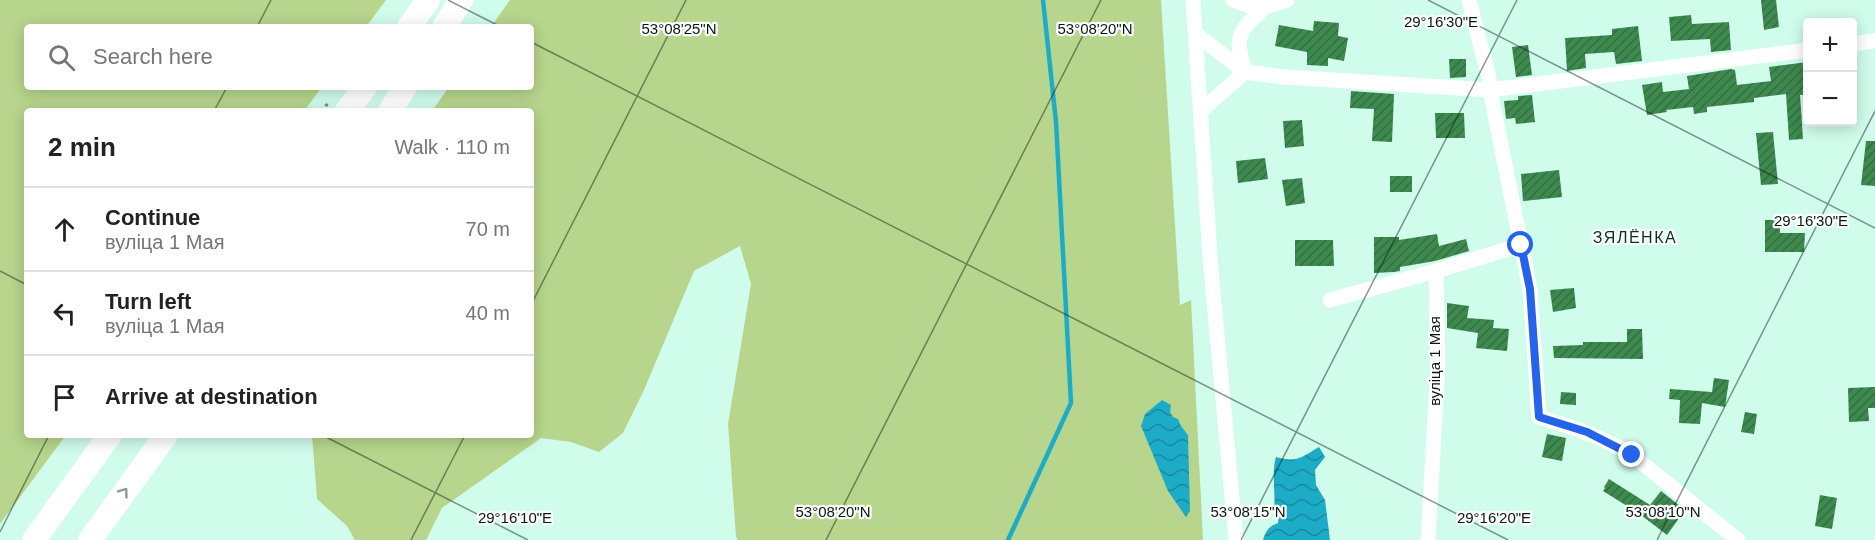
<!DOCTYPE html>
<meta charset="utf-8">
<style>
:root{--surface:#fff;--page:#f6f6f6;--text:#222;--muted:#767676;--line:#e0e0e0}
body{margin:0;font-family:Arial,sans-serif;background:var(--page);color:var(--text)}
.controls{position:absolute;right:18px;top:18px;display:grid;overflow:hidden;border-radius:6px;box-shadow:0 3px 15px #0003}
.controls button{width:54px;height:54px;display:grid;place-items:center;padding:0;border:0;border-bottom:2px solid var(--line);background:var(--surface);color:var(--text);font:30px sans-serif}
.stop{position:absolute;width:18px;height:18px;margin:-14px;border:4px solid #2563eb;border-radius:50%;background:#fff}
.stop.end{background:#2563eb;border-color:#fff;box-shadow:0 2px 6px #0008}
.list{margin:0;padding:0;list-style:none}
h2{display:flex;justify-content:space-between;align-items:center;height:78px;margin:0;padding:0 24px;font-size:26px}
h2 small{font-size:20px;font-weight:400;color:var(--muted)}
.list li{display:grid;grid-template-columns:39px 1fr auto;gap:18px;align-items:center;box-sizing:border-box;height:84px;padding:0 24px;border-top:2px solid var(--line)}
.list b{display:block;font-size:22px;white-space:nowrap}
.list p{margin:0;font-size:20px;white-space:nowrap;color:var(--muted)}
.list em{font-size:20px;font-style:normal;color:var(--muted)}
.icon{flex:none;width:33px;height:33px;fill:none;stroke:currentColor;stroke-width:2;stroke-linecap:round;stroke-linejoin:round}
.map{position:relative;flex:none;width:1875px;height:540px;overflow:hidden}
.search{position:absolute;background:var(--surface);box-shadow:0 3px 15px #0003;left:24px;top:24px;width:510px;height:66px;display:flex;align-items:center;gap:15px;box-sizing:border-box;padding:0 21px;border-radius:6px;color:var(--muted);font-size:22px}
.panel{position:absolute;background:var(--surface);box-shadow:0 3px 15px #0003;left:24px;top:108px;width:510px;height:330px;border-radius:6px}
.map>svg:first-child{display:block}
</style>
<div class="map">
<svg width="1875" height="540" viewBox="0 0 1875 540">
<defs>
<pattern id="water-waves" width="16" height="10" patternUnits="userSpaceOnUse" patternTransform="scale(1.5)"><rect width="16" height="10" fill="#1dacc7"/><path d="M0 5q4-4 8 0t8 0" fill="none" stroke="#188ba0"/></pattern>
<pattern id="building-hatch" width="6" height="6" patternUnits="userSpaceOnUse" patternTransform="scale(1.5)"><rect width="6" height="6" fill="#3e894f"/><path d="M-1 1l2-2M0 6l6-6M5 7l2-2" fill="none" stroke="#326f40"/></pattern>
</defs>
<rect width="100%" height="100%" fill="#d0fcec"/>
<g fill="#b7d58c">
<polygon points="0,0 386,0 366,27 27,27 27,87 322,87 304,111 27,111 27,435 66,435 0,524"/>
<polygon points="510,0 1161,0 1180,305 1191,300 1203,540 738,540 736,537 728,424 751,284 740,246 694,271 644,390 623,433 599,452 571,442 541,438 442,508 426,540 355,540 347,526 317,499 312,435 531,435 531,111 432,111 449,87 531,87 531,27 491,27"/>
</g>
<g fill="url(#water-waves)">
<polygon points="1162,400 1171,405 1170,412 1173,417 1178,419 1181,426 1188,435 1190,511 1186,517 1168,491 1141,426 1145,414"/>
<path d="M1319,447L1325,457L1315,470L1316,485L1325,500L1330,540H1263C1266,531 1269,526 1278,523L1279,514L1274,510C1276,492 1271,474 1276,457C1297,463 1302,457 1319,447Z"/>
</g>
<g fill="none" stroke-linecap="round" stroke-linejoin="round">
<polyline stroke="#1dacc7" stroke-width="4.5" points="1008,540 1071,403 1056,122 1043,0"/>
</g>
<g fill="url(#building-hatch)">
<polygon points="1761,0 1776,0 1779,27 1764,30"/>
<polygon points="1691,15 1692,24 1729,22 1731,50 1711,52 1710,39 1671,41 1669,17"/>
<polygon points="1314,21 1339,23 1338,36 1348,38 1344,61 1328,58 1328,66 1307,65 1307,52 1275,46 1279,25 1313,31"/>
<polygon points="1638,26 1642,61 1616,64 1614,52 1585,54 1586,68 1567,71 1565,38 1612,35 1612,29"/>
<polygon points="1528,45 1532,75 1516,77 1512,47"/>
<polygon points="1449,59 1466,59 1466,77 1450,78"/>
<polygon points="1808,62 1808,95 1800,95 1803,139 1789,140 1786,94 1754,98 1754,102 1707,107 1707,112 1694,114 1693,107 1666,110 1667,112 1647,115 1642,85 1662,82 1663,92 1689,89 1687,76 1731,69 1735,70 1737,85 1771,81 1769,67"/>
<polygon points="1351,91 1394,94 1392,142 1372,141 1374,109 1350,108"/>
<polygon points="1532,95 1535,122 1516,124 1515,118 1506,119 1504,101 1518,100 1518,96"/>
<polygon points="1435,113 1464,113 1465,138 1436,138"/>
<polygon points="1302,120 1304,146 1285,148 1283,121"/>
<polygon points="1773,132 1778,184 1761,185 1756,133"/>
<polygon points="1866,141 1875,141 1875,186 1861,185"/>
<polygon points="1265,158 1268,179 1238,183 1236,161"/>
<polygon points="1559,170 1562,197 1523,201 1521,174"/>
<rect x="1390" y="176" width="22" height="16"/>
<polygon points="1302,178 1305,203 1286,206 1282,180"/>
<polygon points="1765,220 1780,220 1780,233 1805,233 1804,252 1765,252"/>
<polygon points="1437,234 1439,246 1466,239 1469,251 1435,261 1400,267 1400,271 1394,272 1374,273 1374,237 1399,237 1399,240"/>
<polygon points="1295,240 1333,240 1334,266 1295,266"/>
<polygon points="1574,288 1576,308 1553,312 1550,290"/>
<polygon points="1447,303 1469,306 1467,318 1494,320 1493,328 1509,329 1507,351 1476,348 1478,333 1447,328"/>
<polygon points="1627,329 1642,329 1643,359 1554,358 1553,346 1583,345 1583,342 1627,342"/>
<polygon points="1714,378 1729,380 1725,407 1702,403 1700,424 1679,423 1680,400 1669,399 1670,389 1712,392"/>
<polygon points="1875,387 1875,408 1868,408 1869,421 1849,422 1848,388"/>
<polygon points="1561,392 1576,393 1576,405 1560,404"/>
<polygon points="1745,412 1757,414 1754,434 1741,432"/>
<polygon points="1547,434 1566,438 1562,461 1542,457"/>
<polygon points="1609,479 1650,505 1661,491 1685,510 1667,535 1628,505 1627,506 1603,491 1605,488 1604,487"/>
<polygon points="1820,495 1837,498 1832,529 1815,526"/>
</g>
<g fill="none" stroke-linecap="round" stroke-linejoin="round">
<polyline stroke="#6c8a80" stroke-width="3" stroke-dasharray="3 3" stroke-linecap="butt" points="322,111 328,103"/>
<g stroke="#fff" stroke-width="15">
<polyline points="1193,0 1211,270 1236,540"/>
<path d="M1233,0C1258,11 1262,8 1287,0"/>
<path d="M1469,0L1489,78L1490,90L1530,289L1539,417C1571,427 1603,437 1632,455L1738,540"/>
<polyline points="1196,34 1245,72 1285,77 1490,90 1808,50"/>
<polyline points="1852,44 1875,41"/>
<path d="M1201,111L1245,72C1234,35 1238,32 1266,6"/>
<polyline points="1330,300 1436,271"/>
<polyline points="1428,540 1438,364 1436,271 1521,245"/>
</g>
<g stroke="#fff" stroke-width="24">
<polyline points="409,27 428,0"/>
<polyline points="444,27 461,0"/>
<polyline points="347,111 365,87"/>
<polyline points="390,111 405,87"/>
<polyline points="34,540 110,435"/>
<polyline points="90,540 166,435"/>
</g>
</g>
<defs><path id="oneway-chevron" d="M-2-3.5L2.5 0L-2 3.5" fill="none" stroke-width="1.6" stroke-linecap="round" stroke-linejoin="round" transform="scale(1.5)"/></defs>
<use stroke="#909795" href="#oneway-chevron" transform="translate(124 492) rotate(-54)"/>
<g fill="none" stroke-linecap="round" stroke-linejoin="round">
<polyline stroke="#2563eb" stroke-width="8" points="1521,245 1530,289 1539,417 1587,432 1632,455"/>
</g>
<path fill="none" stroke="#081813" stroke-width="1.5" stroke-opacity="0.45" d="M448,0L501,27M1428,0L1875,228M257,27L271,0M531,42L1508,540M214,111L227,87M0,271L27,285M531,305L686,0M322,435L528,540M0,532L49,435M411,540L465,435M826,540L1101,0M1241,540L1517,0M1657,540L1875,111"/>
<g text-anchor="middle" stroke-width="4.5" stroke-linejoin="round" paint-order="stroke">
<g font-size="15" fill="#081813" stroke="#fdfdfd">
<text transform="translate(1435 361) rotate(-90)" y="5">вуліца 1 Мая</text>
</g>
<g font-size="16" letter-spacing="1.5" fill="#093227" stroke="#fdfdfd">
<text x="1635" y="243">ЗЯЛЁНКА</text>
</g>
</g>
<g font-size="15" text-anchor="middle" fill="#081813" stroke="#fdfdfd" stroke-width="4.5" stroke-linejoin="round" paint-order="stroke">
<text x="1441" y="27">29°16'30"E</text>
<text x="679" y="34">53°08'25"N</text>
<text x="1095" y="34">53°08'20"N</text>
<text x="1811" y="226">29°16'30"E</text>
<text x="833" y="517">53°08'20"N</text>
<text x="1248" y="517">53°08'15"N</text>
<text x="1663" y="517">53°08'10"N</text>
<text x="515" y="523">29°16'10"E</text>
<text x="1494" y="523">29°16'20"E</text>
</g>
</svg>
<div class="controls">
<button>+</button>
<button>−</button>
</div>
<div class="stop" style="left:1521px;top:245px"></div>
<div class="stop end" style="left:1632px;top:455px"></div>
<div class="search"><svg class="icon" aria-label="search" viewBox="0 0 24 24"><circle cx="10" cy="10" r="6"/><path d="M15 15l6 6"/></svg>Search here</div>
<section class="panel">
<h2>2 min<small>Walk · 110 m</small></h2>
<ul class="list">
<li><svg class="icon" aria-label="ahead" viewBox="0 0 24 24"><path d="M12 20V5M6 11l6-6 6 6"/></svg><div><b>Continue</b><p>вуліца 1 Мая</p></div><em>70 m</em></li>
<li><svg class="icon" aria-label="left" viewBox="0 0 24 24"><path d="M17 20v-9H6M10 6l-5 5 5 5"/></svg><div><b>Turn left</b><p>вуліца 1 Мая</p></div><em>40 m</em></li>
<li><svg class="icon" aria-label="arrive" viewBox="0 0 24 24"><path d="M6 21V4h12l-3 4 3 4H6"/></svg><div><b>Arrive at destination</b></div></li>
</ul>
</section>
</div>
